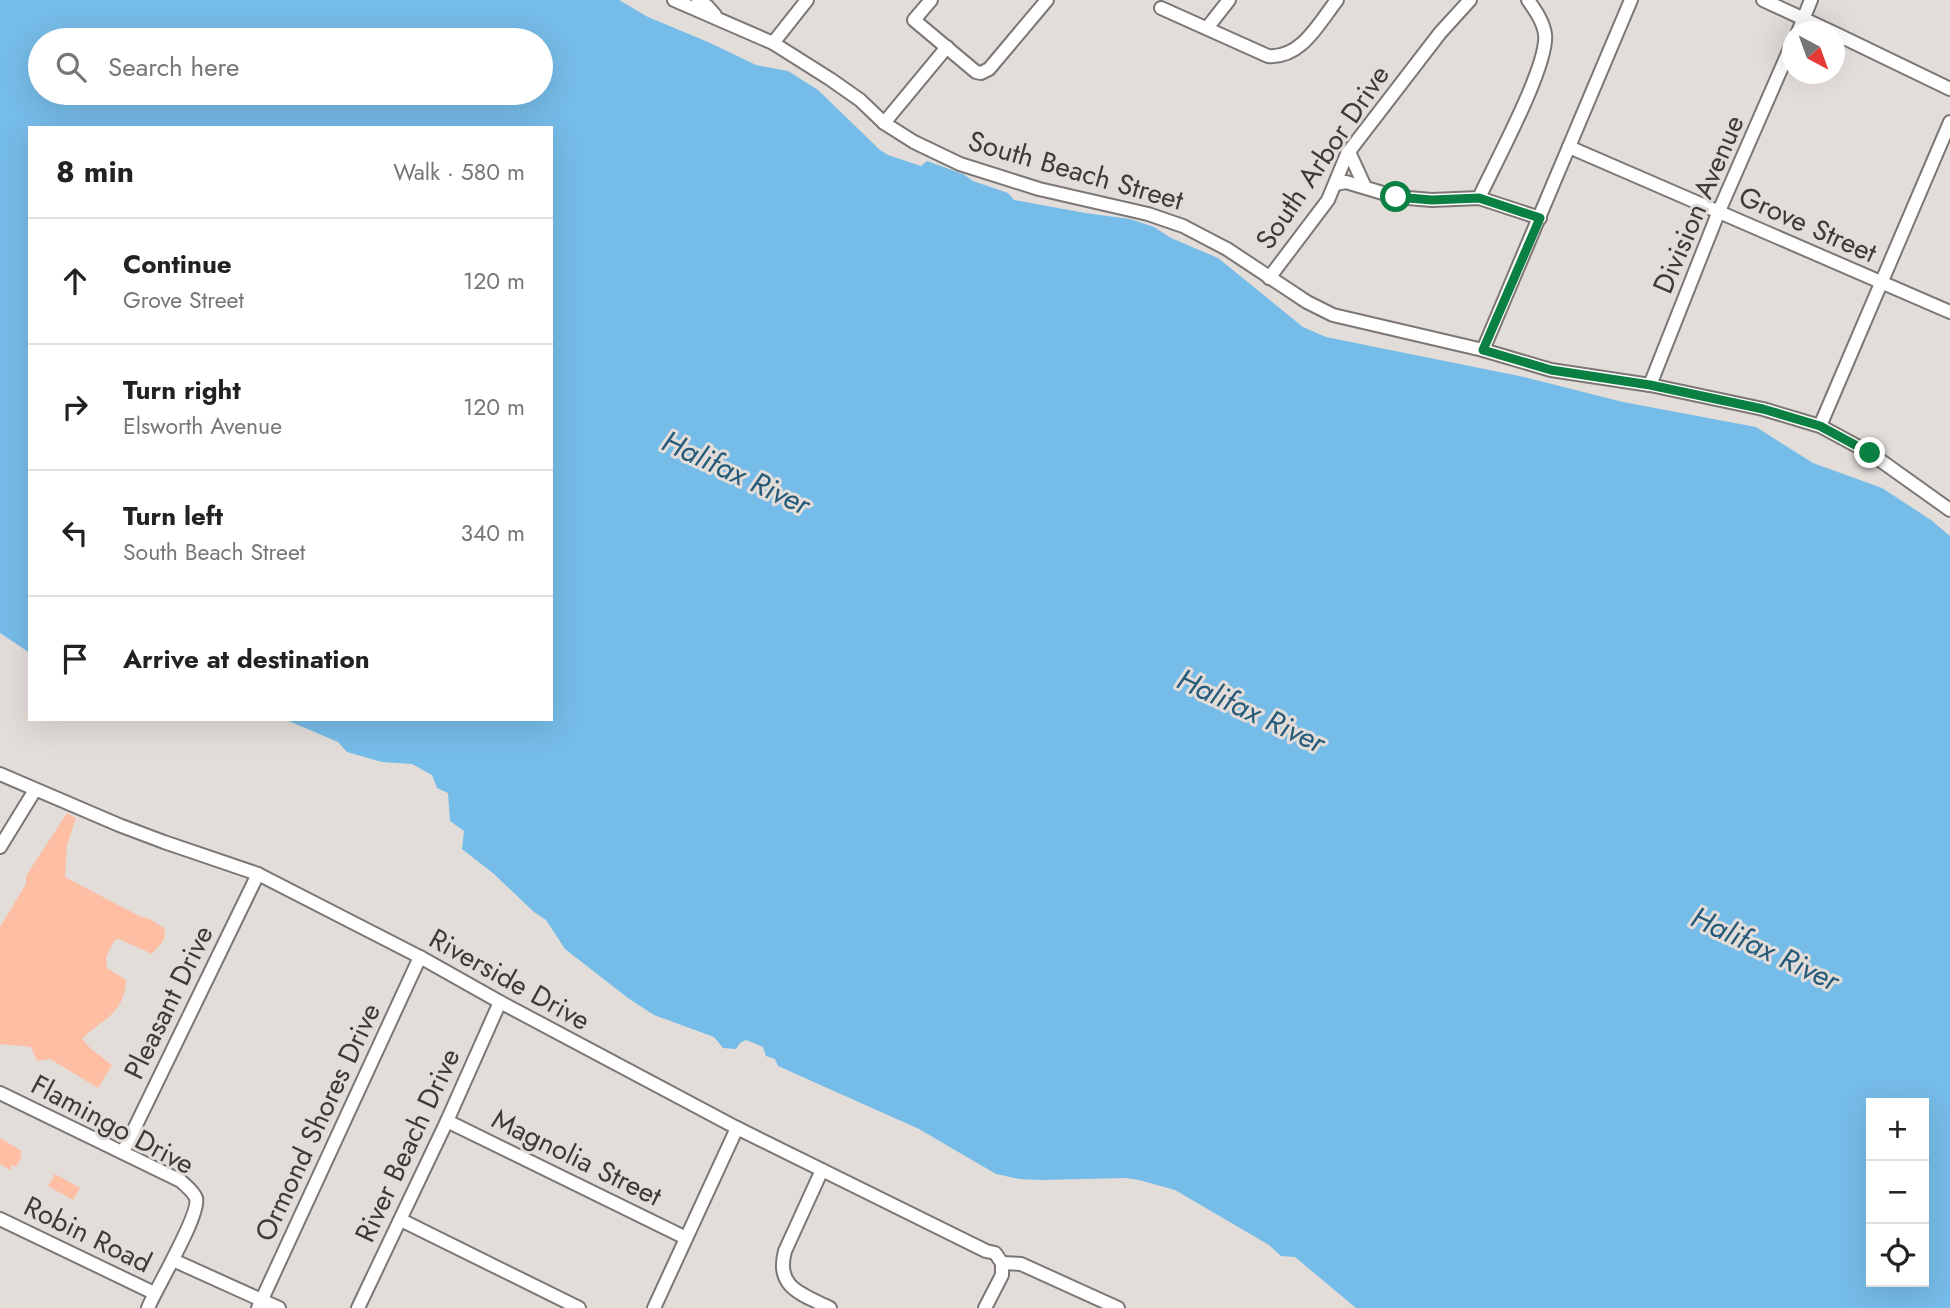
<!DOCTYPE html>
<meta charset="utf-8">
<style>
:root{--surface:#fff;--page:#f6f6f6;--text:#222;--muted:#767676;--line:#e0e0e0}
body{margin:0;font-family:Jost,sans-serif;background:var(--page);color:var(--text)}
.controls{position:absolute;right:21px;bottom:21px;display:grid;overflow:hidden;border-radius:0px;box-shadow:0 7px 28px #0002}
.controls button{width:63px;height:63px;display:grid;place-items:center;padding:0;border:0;border-bottom:2px solid var(--line);background:var(--surface);color:var(--text);font:35px sans-serif}
.compass{position:absolute;left:1782px;top:21px;width:63px;height:63px;border-radius:50%;background:var(--surface);box-shadow:0 7px 28px #0002;rotate:139deg}
.stop{position:absolute;width:21px;height:21px;margin:-16px;border:5px solid #0b8043;border-radius:50%;background:#fff}
.stop.end{background:#0b8043;border-color:#fff;box-shadow:0 2px 7px #0008}
.list{margin:0;padding:0;list-style:none}
h2{display:flex;justify-content:space-between;align-items:center;height:91px;margin:0;padding:0 28px;font-size:30px}
h2 small{font-size:23px;font-weight:400;color:var(--muted)}
.list li{display:grid;grid-template-columns:46px 1fr auto;gap:21px;align-items:center;box-sizing:border-box;height:126px;padding:0 28px;border-top:2px solid var(--line)}
.list b{display:block;font-size:26px;white-space:nowrap}
.list p{margin:0;font-size:23px;white-space:nowrap;color:var(--muted)}
.list em{font-size:23px;font-style:normal;color:var(--muted)}
.icon{flex:none;width:38px;height:38px;fill:none;stroke:currentColor;stroke-width:2;stroke-linecap:round;stroke-linejoin:round}
.map{position:relative;flex:none;width:1950px;height:1308px;overflow:hidden}
.search{position:absolute;background:var(--surface);box-shadow:0 7px 28px #0002;left:28px;top:28px;width:525px;height:77px;display:flex;align-items:center;gap:18px;box-sizing:border-box;padding:0 24px;border-radius:38px;color:var(--muted);font-size:26px}
.panel{position:absolute;background:var(--surface);box-shadow:0 7px 28px #0002;left:28px;top:126px;width:525px;height:595px;border-radius:0px}
.map>svg:first-child{display:block}
</style>
<div class="map">
<svg width="1950" height="1308" viewBox="0 0 1950 1308">
<rect width="100%" height="100%" fill="#e3ddda"/>
<g fill="#fdbea3">
<path d="M67,813L76,818L67,845L65,877L141,917L150,919L165,929L164,940L152,954L119,939L114,941L106,957L107,968L126,980C124,1015 103,1018 82,1039L91,1049L112,1065L98,1088L50,1059L37,1061L31,1047L0,1044V927L26,884V876Z"/>
<polygon points="0,1138 22,1151 20,1154 22,1156 16,1167 12,1165 10,1170 0,1164"/>
<polygon points="55,1174 80,1188 73,1200 48,1186"/>
</g>
<path fill="#76bce8" fill-rule="evenodd" d="M0,0H619L648,17L708,42L756,65L788,71L818,90L880,150L888,155L921,166L927,161L963,174L973,181L1008,193L1014,200L1085,213L1130,219L1154,227L1171,238L1218,258L1303,327L1326,337L1524,377L1623,402L1756,427L1813,463L1882,488L1931,520L1950,536V1308H1356L1295,1257L1281,1256L1269,1245L1175,1190L1139,1180L1126,1178L1041,1180L1019,1179L996,1174L919,1129L778,1066L775,1059L766,1056L763,1047L746,1040L740,1043L736,1049L723,1048L714,1037L654,1015L628,998L565,949L546,920L534,912L494,874L462,849L464,831L450,821L448,793L437,788L432,775L412,764L382,762L347,752L338,742L284,719H551V128H30V653L0,633ZM40,40H541V93H40ZM1871,1103H1924V1282H1871Z"/>
<g fill="none" stroke-linecap="round" stroke-linejoin="round">
<defs>
<g id="minor">
<polyline points="674,0 773,43 830,79 860,100 884,123 914,142 960,164 1039,189 1148,214 1183,226 1227,249 1307,302 1333,315 1483,350 1551,370 1650,385 1763,409 1820,426 1870,453 1950,510"/>
<polyline points="698,0 707,6 715,15"/>
<polyline points="931,0 914,20 976,72 981,73 989,69 1047,0"/>
<polyline points="1763,0 1832,32"/>
<path d="M1161,8L1268,56C1301,59 1319,23 1337,0"/>
<polyline points="1207,28 1229,0"/>
<polyline points="1798,32 1811,0"/>
<polyline points="1834,33 1950,89"/>
<polyline points="773,43 807,0"/>
<polyline points="884,123 947,47"/>
<polyline points="1569,147 1950,312"/>
<polyline points="1349,152 1365,187"/>
<polyline points="1336,184 1346,182 1396,197 1432,200 1479,198 1540,218"/>
<path d="M1479,198C1494,165 1549,65 1545,34C1543,21 1535,10 1528,0"/>
<polyline points="1269,278 1328,200 1347,154 1440,33 1470,0"/>
<polyline points="1483,350 1631,0"/>
<polyline points="1650,385 1719,211 1792,44"/>
<polyline points="1820,426 1950,122"/>
<polyline points="0,774 119,825 164,842 258,874 420,957 500,1002 737,1128 986,1251 995,1253 1002,1263"/>
<polyline points="0,847 35,790"/>
<path d="M0,1093L181,1181C186,1186 193,1191 196,1198C201,1214 156,1288 148,1308"/>
<polyline points="447,1121 686,1238"/>
<polyline points="123,1152 258,874"/>
<path d="M822,1170L785,1251C775,1288 802,1294 830,1308"/>
<polyline points="0,1219 154,1293"/>
<polyline points="401,1220 579,1308"/>
<polyline points="173,1260 279,1308"/>
<polyline points="1002,1263 1021,1264 1118,1308"/>
<polyline points="258,1308 420,957"/>
<polyline points="358,1308 447,1121 500,1002"/>
<polyline points="654,1308 737,1128"/>
<polyline points="985,1308 1002,1275 1002,1263"/>
</g>
</defs>
<use href="#minor" stroke="#7c7774" stroke-width="16"/>
<use href="#minor" stroke="#fff" stroke-width="12"/>
</g>
<g fill="none" stroke-linecap="round" stroke-linejoin="round">
<polyline stroke="#0b8043" stroke-width="9" points="1396,197 1432,200 1479,198 1540,218 1483,350 1551,370 1650,385 1763,409 1820,426 1870,453"/>
</g>
<g text-anchor="middle" stroke-width="6" stroke-linejoin="round" paint-order="stroke">
<g font-size="28" fill="#3d3a39" stroke="#e3ddda">
<text transform="translate(1322 157) rotate(-56)" y="10">South Arbor Drive</text>
<text transform="translate(1076 170) rotate(16)" y="10">South Beach Street</text>
<text transform="translate(1698 204) rotate(-67)" y="10">Division Avenue</text>
<text transform="translate(1808 224) rotate(24)" y="10">Grove Street</text>
<text transform="translate(510 979) rotate(29)" y="10">Riverside Drive</text>
<text transform="translate(168 1002) rotate(-64)" y="10">Pleasant Drive</text>
<text transform="translate(317 1122) rotate(-65)" y="10">Ormond Shores Drive</text>
<text transform="translate(113 1124) rotate(28)" y="10">Flamingo Drive</text>
<text transform="translate(407 1145) rotate(-65)" y="10">River Beach Drive</text>
<text transform="translate(577 1157) rotate(26)" y="10">Magnolia Street</text>
<text transform="translate(88 1234) rotate(26)" y="10">Robin Road</text>
</g>
<g font-size="30" font-style="italic" fill="#255a79" stroke="#e3ddda">
<text transform="translate(736 473) rotate(25)" y="10">Halifax River</text>
<text transform="translate(1251 711) rotate(25)" y="10">Halifax River</text>
<text transform="translate(1765 949) rotate(25)" y="10">Halifax River</text>
</g>
</g>
</svg>
<div class="controls">
<button>+</button>
<button>−</button>
<button><svg class="icon" aria-label="locate" viewBox="0 0 24 24"><circle cx="12" cy="12" r="6"/><path d="M12 2v4M12 18v4M2 12h4M18 12h4"/></svg></button>
</div>
<svg class="compass" viewBox="-18 -18 36 36"><path d="M0-13l5 13h-10z" fill="#e53935"/><path d="M0 13l5-13h-10z" fill="#767676"/></svg>
<div class="stop" style="left:1396px;top:197px"></div>
<div class="stop end" style="left:1870px;top:453px"></div>
<div class="search"><svg class="icon" aria-label="search" viewBox="0 0 24 24"><circle cx="10" cy="10" r="6"/><path d="M15 15l6 6"/></svg>Search here</div>
<section class="panel">
<h2>8 min<small>Walk · 580 m</small></h2>
<ul class="list">
<li><svg class="icon" aria-label="ahead" viewBox="0 0 24 24"><path d="M12 20V5M6 11l6-6 6 6"/></svg><div><b>Continue</b><p>Grove Street</p></div><em>120 m</em></li>
<li><svg class="icon" aria-label="right" viewBox="0 0 24 24"><path d="M7 20v-9h11M14 6l5 5-5 5"/></svg><div><b>Turn right</b><p>Elsworth Avenue</p></div><em>120 m</em></li>
<li><svg class="icon" aria-label="left" viewBox="0 0 24 24"><path d="M17 20v-9H6M10 6l-5 5 5 5"/></svg><div><b>Turn left</b><p>South Beach Street</p></div><em>340 m</em></li>
<li><svg class="icon" aria-label="arrive" viewBox="0 0 24 24"><path d="M6 21V4h12l-3 4 3 4H6"/></svg><div><b>Arrive at destination</b></div></li>
</ul>
</section>
</div>
